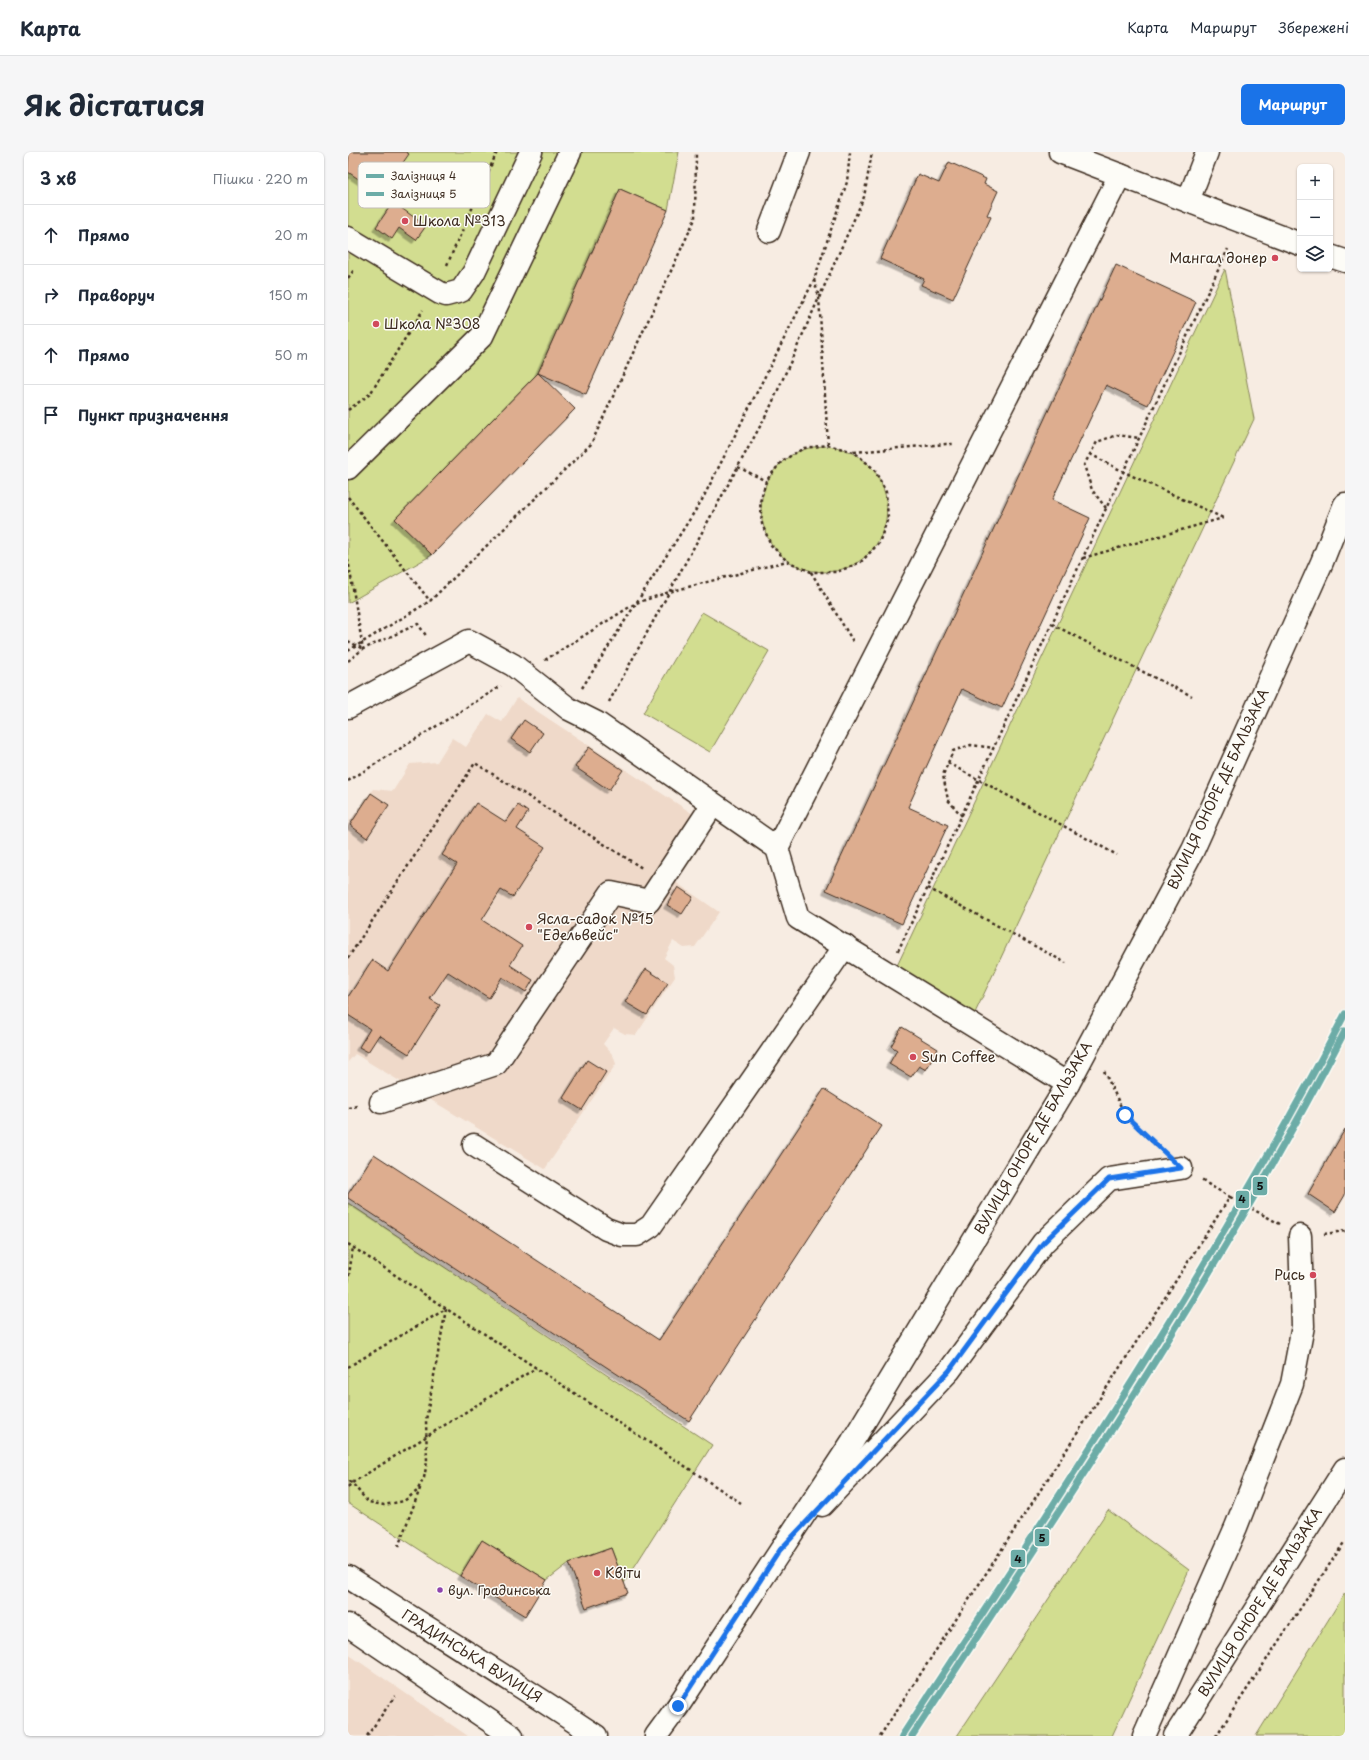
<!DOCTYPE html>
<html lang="uk">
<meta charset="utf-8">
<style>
:root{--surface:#fff;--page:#f6f6f7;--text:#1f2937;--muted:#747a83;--line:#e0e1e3;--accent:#1a73e8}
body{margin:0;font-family:"Playpen Sans",sans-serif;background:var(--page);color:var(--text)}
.controls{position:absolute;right:12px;top:12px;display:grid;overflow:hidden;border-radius:6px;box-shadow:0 1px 3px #0004}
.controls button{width:36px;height:36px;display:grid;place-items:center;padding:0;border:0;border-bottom:1px solid var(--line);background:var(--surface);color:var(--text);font:20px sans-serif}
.stop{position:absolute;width:12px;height:12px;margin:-9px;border:3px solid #1a73e8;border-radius:50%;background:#fff}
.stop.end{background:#1a73e8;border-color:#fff;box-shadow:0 1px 4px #0008}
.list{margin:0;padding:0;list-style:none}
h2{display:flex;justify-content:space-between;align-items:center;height:52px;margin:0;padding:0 16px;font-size:17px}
h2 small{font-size:13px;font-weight:400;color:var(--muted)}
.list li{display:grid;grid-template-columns:26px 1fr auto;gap:12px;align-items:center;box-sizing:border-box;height:60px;padding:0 16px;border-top:1px solid var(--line)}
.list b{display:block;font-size:15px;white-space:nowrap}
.list em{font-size:13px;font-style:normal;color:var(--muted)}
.icon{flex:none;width:22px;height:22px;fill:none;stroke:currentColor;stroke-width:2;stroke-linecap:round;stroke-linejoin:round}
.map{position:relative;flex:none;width:997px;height:1584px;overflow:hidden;border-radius:6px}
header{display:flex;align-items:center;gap:24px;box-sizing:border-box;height:56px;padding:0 20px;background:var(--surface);border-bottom:1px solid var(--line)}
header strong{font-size:19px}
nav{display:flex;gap:22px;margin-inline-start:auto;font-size:14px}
.intro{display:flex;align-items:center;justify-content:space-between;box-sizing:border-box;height:96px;padding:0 24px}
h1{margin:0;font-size:28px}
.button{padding:10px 18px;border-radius:6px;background:var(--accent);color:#fff;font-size:14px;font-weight:700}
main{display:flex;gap:24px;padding:0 24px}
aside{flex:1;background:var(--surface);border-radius:6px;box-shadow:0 1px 3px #0004}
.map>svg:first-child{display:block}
</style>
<header>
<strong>Карта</strong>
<nav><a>Карта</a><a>Маршрут</a><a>Збережені</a></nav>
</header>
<div class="intro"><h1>Як дістатися</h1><a class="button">Маршрут</a></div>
<main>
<aside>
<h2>3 хв<small>Пішки · 220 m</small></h2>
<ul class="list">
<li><svg class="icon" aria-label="ahead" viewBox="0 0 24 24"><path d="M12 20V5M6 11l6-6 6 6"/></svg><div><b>Прямо</b></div><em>20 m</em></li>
<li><svg class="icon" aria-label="right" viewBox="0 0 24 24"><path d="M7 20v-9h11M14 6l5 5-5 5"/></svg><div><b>Праворуч</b></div><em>150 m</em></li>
<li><svg class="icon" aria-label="ahead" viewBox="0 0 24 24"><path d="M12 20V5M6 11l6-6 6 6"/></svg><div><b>Прямо</b></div><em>50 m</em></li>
<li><svg class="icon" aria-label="arrive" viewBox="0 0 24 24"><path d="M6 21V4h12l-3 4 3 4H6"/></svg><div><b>Пункт призначення</b></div></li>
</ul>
</aside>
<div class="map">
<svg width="997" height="1584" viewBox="0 0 997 1584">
<defs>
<filter id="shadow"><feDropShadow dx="-3.5" dy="3.5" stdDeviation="0" flood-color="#0004"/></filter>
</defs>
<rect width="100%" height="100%" fill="#f7ece2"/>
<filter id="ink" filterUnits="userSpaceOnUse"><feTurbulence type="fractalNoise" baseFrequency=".025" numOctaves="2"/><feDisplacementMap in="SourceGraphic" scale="8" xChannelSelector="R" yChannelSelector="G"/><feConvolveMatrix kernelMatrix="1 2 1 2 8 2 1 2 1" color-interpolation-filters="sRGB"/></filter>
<g filter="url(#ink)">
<g fill="#efd9c9">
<polygon points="169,546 345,662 310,718 371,760 347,795 336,796 325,789 316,806 325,813 327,825 288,883 277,882 266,876 255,892 265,903 268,912 197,1017 7,902 0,910 0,672 25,637 45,639 62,612 89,610 104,586 118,595 140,562 154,570"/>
<polygon points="0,1502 120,1584 0,1584"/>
</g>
<g fill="#d2dd90" stroke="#868457">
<polygon points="0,0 331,0 320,58 272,37 190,221 47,367 84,403 0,451"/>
<polygon points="877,117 906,267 626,863 548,816"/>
<circle cx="476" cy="357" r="63"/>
<polygon points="354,460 421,499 362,600 295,561"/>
<polygon points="0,1051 364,1293 276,1431 263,1396 221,1411 199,1428 134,1388 112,1424 0,1351"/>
<polygon points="760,1358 841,1418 764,1584 609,1584"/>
<polygon points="997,1441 997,1584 908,1584"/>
</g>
<g fill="#ddad8f" stroke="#3b2a1e" filter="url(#shadow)">
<polygon points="1,0 58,0 61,2 33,42 0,20"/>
<polygon points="601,10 638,27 636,32 650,39 639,63 643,65 605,147 573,133 576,127 532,107 570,22 591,31"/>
<polygon points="272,37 320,58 238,242 190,221"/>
<polygon points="45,50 78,74 68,88 51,76 44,87 28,75"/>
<polygon points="768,113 848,150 800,253 758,233 704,348 742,366 654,556 614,537 560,655 600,673 554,772 478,738"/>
<polygon points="190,221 227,257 84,403 47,367"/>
<polygon points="176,568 195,581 182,600 163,587"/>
<polygon points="241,595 275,618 261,638 227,615"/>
<polygon points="23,641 41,653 19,686 2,673"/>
<polygon points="128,651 158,670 170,653 180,660 169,677 197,695 165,745 153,738 134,768 174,794 162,813 185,828 178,840 154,825 141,846 100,820 82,847 92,853 61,902 31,883 20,900 11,895 22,877 0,863 0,845 24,808 40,819 109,712 94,703"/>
<polygon points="330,735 345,745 334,762 319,753"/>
<polygon points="298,817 320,831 299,863 277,850"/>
<polygon points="554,875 590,897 578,918 571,914 563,925 541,912 549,898 543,894"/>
<polygon points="239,908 258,920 234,958 215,946"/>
<polygon points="476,937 534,974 341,1269 0,1046 0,1042 26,1002 311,1188"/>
<polygon points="997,977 997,1043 987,1060 960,1042"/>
<polygon points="134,1388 199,1428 177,1464 112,1424"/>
<polygon points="263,1396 280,1441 238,1456 221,1411"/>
</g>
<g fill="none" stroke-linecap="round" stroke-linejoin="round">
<defs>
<g id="minor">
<polyline points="712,0 952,92"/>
<polyline points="840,49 859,0"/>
<polyline points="421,79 451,0"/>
<polyline points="0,86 92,141 98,143 113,139 126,120 183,0"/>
<polyline points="982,104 997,109"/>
<polyline points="0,316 134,184 222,0"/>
<polyline points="0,555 121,489 165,513 221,557 249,571 429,696 450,766 720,932"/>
<polyline points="429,696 772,23"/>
<polyline points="33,950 148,912 263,741 301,749 365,652"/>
<polyline points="126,993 258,1077 274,1083 289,1083 303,1074 497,794"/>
<polyline points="474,1353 601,1219 695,1091 761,1027 833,1016"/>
<path d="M0,1425C82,1478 166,1529 248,1584"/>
<polyline points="0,1473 164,1584"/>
<polyline points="308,1584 330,1554 504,1290 720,932 845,698 974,410 997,352"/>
<polyline points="796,1584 888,1375 944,1232 955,1174 952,1084"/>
<polyline points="827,1584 997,1317"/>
</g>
</defs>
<use href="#minor" stroke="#3b2a1e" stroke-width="25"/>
<g stroke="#3b2a1e" stroke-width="2.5" stroke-dasharray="3 3" stroke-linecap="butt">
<polyline points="99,113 149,0"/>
<polyline points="0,126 6,118"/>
<polyline points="466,128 471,145 480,293"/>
<polyline points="0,258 22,242 75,158"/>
<polyline points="506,300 598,292 607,292"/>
<polyline points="742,302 776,320 875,366"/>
<polyline points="390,315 418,329"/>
<polyline points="0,345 82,449"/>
<polyline points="758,356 744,338 736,313 749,290 769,283 791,286"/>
<polyline points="735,406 875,366"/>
<polyline points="0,407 15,497"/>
<polyline points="463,420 506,491"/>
<polyline points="704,472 803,524 844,544"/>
<polyline points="0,489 15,497"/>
<polyline points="0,499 82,449 243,292 347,67 348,0"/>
<polyline points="197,508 288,451 321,440 439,409 463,420 489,420 513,410 531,391 540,366 538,340 526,317 506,300 480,293 456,296 434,309 418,329 412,350 414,372 423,393 439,409"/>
<polyline points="0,509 15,497 70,472 79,485"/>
<polyline points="234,536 354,348 466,128 499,30 502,0"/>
<polyline points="261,550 421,258 516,45 524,0"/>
<polyline points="600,611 769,703"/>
<polyline points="0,629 153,534"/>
<polyline points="614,664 600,648 595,623 605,599 623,593 646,596"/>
<polyline points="580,736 718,811"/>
<polyline points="550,799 880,97"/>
<polyline points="0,806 127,611 294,716"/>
<polyline points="756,919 777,963 810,995"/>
<polyline points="0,956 9,954"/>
<polyline points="882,1045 932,1072"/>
<polyline points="976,1082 997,1079"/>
<polyline points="0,1092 393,1351"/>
<polyline points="0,1130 5,1095"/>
<polyline points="0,1215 98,1157 78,1268 79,1310 76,1326 69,1339 56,1349 36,1353 20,1350 4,1331 0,1329"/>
<polyline points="0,1335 4,1331 188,1216"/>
<polyline points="50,1395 73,1334"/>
<polyline points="19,1584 47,1544"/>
<polyline points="532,1584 699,1328 882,1045 853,1028"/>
<polyline points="868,1584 997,1389"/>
</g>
<use href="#minor" stroke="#fdfcf7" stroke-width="22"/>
<defs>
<path id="rail-1" d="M554,1584C709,1348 866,1113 997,862"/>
<path id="rail-2" d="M564,1584C715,1354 870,1124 997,879"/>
</defs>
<use href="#rail-1" stroke="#fdfcf7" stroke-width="10"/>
<use href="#rail-2" stroke="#fdfcf7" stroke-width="10"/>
<use href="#rail-1" stroke="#6caca7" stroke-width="7"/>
<use href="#rail-2" stroke="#6caca7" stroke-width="7"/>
</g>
</g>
<g fill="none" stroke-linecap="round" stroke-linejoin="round" filter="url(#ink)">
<polyline stroke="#1a73e8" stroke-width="5" points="330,1554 432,1398 601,1219 695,1091 761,1027 833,1016 777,963"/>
</g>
<g fill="#d1495b" stroke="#fdfcf7" stroke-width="1.5">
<circle cx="57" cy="69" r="4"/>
<circle cx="927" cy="106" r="4"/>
<circle cx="28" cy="172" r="4"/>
<circle cx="181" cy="775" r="4"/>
<circle cx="565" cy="905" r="4"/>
<circle cx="965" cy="1123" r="4"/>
<circle cx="249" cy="1421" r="4"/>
</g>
<circle fill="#8e44ad" stroke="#fdfcf7" stroke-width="1.5" cx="92" cy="1438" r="3.5"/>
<g text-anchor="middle" stroke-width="3" stroke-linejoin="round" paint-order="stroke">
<g font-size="13" fill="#3b2a1e" stroke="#fdfcf7" text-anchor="start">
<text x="100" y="1443">вул. Градинська</text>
</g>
<g font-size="14" fill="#3b2a1e" stroke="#fdfcf7" text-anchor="start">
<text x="65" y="74">Школа №313</text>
<text x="919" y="111" text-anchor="end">Мангал донер</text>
<text x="36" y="177">Школа №308</text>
<text x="189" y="772">Ясла-садок №15<tspan x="189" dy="16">"Едельвейс"</tspan></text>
<text x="573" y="910">Sun Coffee</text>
<text x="957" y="1128" text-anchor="end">Рись</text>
<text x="257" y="1426">Kвіти</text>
</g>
<g font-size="14" fill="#3b2a1e" stroke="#fdfcf7">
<text transform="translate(870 637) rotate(-65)" y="5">ВУЛИЦЯ ОНОРЕ ДЕ БАЛЬЗАКА</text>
<text transform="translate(685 986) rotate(-60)" y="5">ВУЛИЦЯ ОНОРЕ ДЕ БАЛЬЗАКА</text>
<text transform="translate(912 1450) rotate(-58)" y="5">ВУЛИЦЯ ОНОРЕ ДЕ БАЛЬЗАКА</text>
<text transform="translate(124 1504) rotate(32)" y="5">ГРАДИНСЬКА ВУЛИЦЯ</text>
</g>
</g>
<rect x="10" y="10" width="132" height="46" rx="6" fill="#fdfcf7" stroke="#c3bdb6" stroke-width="1"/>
<rect x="18" y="22" width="18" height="4" fill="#6caca7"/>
<rect x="18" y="40" width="18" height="4" fill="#6caca7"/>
<g font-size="11" fill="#3b2a1e">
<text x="43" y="28">Залізниця 4</text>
<text x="43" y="46">Залізниця 5</text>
</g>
<g stroke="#fdfcf7" stroke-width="1.5">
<rect x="904" y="1024" width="16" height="20" rx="4" fill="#6caca7"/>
<rect x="887" y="1038" width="15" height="19" rx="4" fill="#6caca7"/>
<rect x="686" y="1376" width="16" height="19" rx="4" fill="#6caca7"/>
<rect x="662" y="1397" width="16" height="19" rx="4" fill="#6caca7"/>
</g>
<g font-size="11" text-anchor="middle" font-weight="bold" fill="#111">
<text x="912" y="1038">5</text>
<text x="894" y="1051">4</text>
<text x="694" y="1390">5</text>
<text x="670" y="1411">4</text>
</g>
</svg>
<div class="controls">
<button>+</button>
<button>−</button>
<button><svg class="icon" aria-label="layers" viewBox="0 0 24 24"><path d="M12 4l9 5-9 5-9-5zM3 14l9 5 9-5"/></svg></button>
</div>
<div class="stop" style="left:777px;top:963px"></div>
<div class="stop end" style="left:330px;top:1554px"></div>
</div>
</main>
